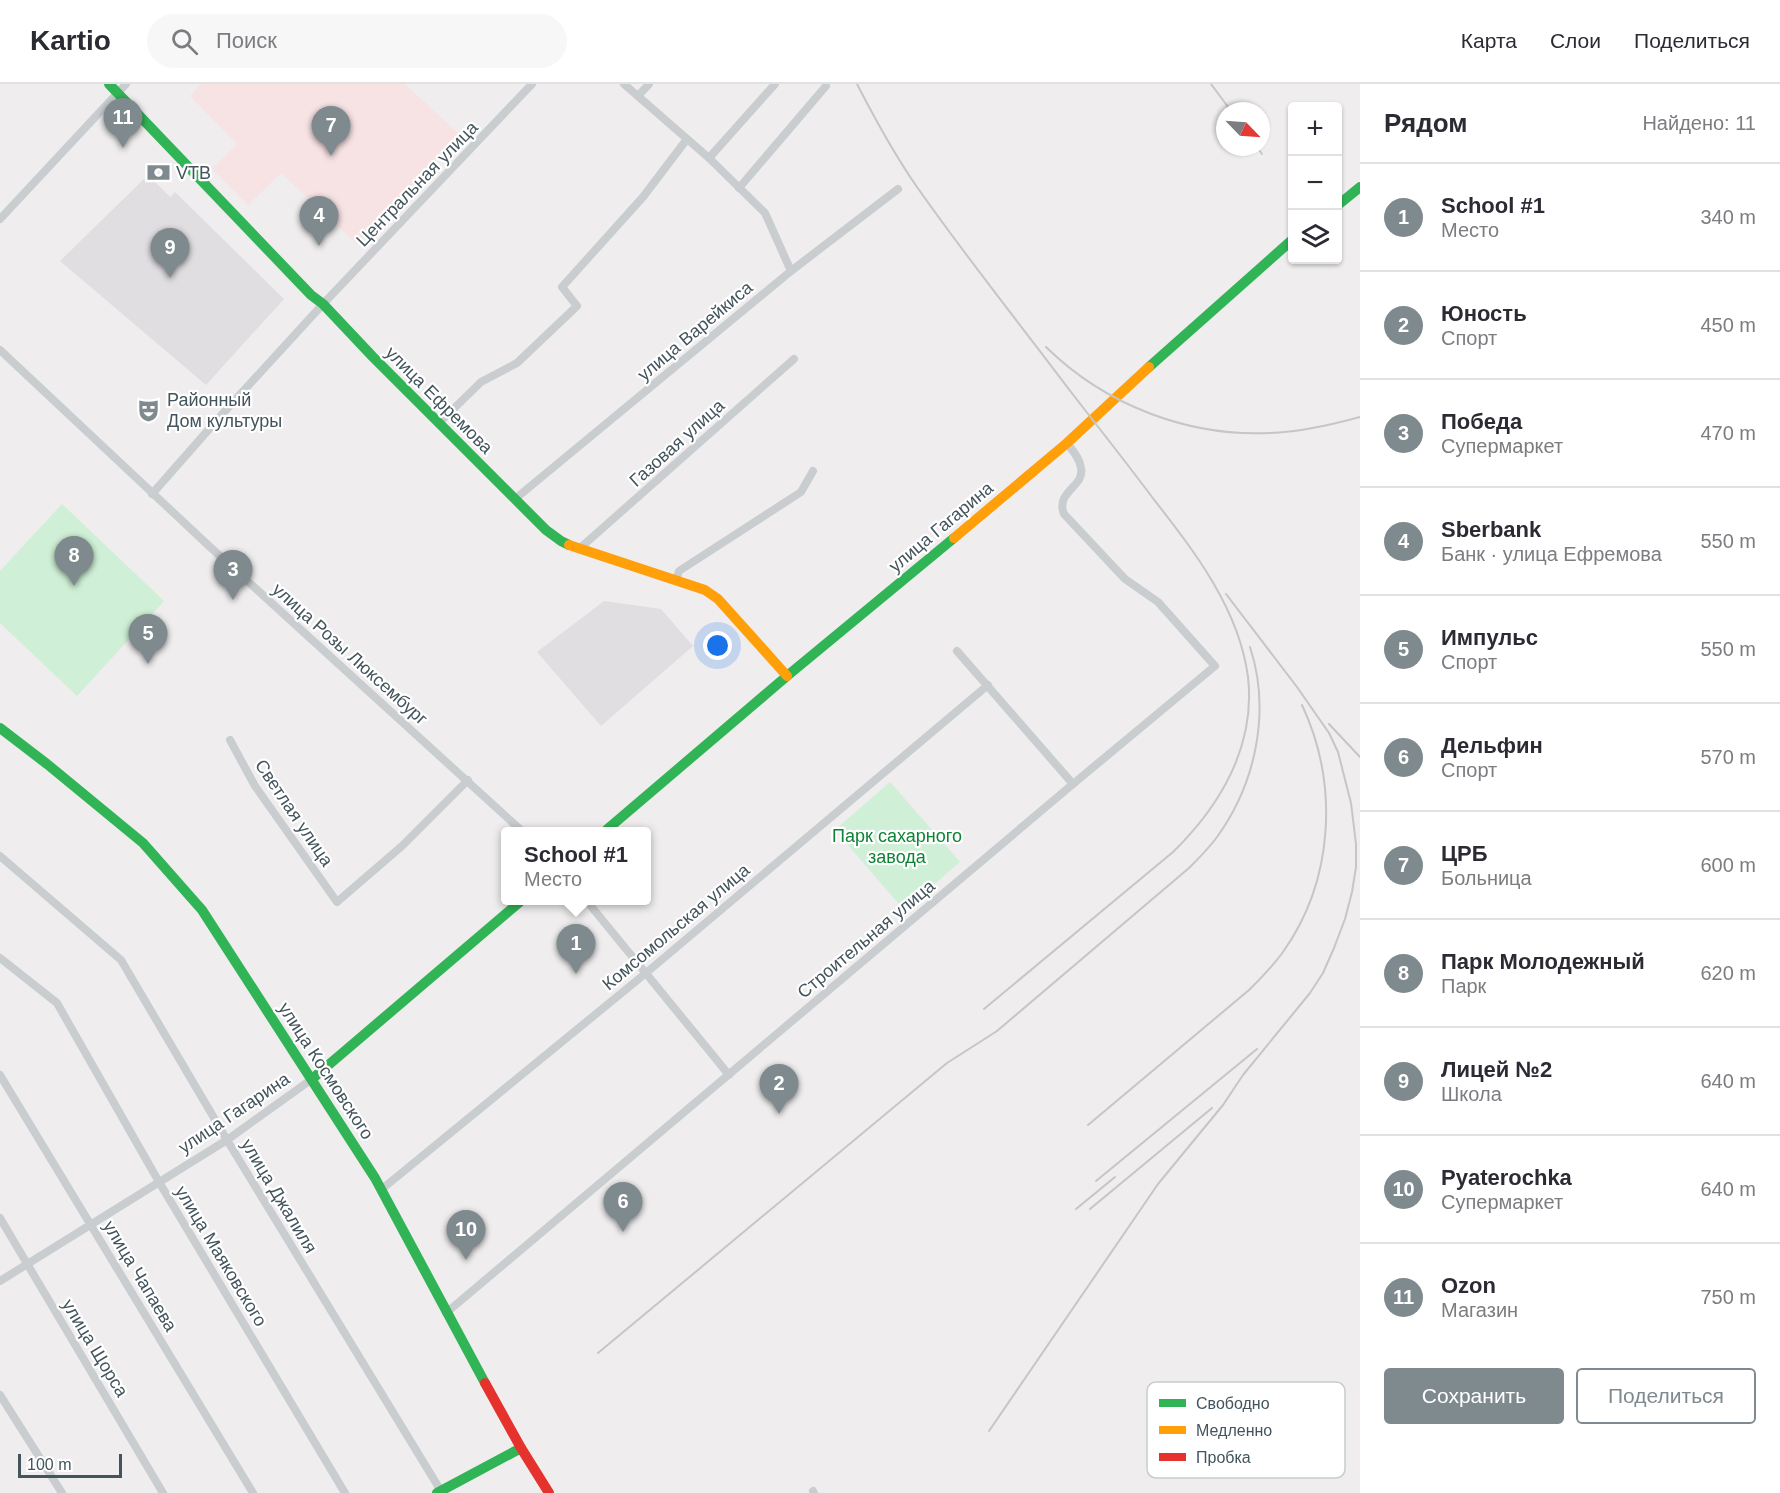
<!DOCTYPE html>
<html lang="ru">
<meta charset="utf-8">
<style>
:root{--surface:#fff;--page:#f7f7f7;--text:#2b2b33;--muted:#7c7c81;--line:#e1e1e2;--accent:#7f8a8f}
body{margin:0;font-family:Arial,sans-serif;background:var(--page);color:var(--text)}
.controls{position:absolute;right:18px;top:18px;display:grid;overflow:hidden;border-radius:6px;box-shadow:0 2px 4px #0004}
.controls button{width:54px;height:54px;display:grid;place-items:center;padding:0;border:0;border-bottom:2px solid var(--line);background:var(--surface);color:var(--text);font:30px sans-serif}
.compass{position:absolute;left:1216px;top:18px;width:54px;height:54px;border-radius:50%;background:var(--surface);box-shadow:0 2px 4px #0004;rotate:115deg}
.scale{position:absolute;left:18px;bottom:15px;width:104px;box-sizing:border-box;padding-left:6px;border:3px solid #43545c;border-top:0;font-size:16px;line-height:21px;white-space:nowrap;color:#43545c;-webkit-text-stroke:4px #fff;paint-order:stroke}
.you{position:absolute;left:718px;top:562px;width:21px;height:21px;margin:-15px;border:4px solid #fff;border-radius:50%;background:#1a73e8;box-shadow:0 0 0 9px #1a73e833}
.badge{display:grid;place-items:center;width:39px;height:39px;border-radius:50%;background:var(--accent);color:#fff;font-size:20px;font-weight:700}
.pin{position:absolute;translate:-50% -50px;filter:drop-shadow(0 2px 3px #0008)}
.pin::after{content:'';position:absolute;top:32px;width:21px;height:18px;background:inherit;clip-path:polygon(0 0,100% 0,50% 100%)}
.popup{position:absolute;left:501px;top:743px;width:150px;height:78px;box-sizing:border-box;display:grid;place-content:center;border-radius:6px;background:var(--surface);filter:drop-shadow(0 2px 4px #0005);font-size:20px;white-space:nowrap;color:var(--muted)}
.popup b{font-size:22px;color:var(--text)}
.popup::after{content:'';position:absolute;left:50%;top:100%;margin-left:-12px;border:12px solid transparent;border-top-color:var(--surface)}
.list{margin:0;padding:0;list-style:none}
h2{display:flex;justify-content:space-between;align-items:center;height:78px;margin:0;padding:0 24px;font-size:26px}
h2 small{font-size:20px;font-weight:400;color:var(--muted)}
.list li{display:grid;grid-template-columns:39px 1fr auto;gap:18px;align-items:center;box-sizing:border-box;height:108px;padding:0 24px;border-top:2px solid var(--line)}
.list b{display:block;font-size:22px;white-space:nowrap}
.list p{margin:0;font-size:20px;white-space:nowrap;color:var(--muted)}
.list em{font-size:20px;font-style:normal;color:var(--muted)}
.actions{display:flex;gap:12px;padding:18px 24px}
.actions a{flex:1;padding:14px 0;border:2px solid var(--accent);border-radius:6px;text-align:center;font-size:21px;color:var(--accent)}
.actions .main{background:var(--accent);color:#fff}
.icon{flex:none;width:33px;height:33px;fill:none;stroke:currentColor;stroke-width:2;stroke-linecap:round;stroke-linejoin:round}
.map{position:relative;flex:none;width:1360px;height:1409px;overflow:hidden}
header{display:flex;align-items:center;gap:36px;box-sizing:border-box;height:84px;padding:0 30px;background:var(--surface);border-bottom:2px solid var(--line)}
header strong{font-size:28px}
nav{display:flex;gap:33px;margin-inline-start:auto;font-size:21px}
.search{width:420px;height:54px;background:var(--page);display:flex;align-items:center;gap:15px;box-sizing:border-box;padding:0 21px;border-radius:33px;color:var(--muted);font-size:22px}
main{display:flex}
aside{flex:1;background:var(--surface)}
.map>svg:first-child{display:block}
</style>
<header>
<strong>Kartio</strong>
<div class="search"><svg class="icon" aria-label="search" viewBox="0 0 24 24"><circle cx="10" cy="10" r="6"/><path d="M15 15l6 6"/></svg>Поиск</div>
<nav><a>Карта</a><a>Слои</a><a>Поделиться</a></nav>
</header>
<main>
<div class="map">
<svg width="1360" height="1409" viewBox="0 0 1360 1409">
<rect width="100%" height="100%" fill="#efedee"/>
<g fill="#e0dee0">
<polygon points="151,94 170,113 175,108 284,215 206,301 60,177 144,95 147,98"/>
<polygon points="604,517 661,525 693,562 601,642 537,568"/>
</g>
<polygon fill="#f7e2e4" points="201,0 405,0 459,50 357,160 281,89 248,121 212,85 237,60 190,12"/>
<g fill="#cff0d6">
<polygon points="62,420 164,517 77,612 0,539 0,487"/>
<polygon points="890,698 960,778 904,826 835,746"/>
</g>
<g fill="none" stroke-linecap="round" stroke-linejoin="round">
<g stroke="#c9cdcf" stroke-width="8">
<polyline points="624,0 709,74 765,129 791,187"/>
<polyline points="638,12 649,0"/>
<polyline points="709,74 775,0"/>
<polyline points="739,104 826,2"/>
<polyline points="0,135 126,0"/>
<polyline points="0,266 209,462 523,748"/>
<polyline points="439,339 481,298 517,279 577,222 562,203 643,113 687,55"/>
<polyline points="152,410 225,327 323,220 532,0"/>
<polyline points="515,415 791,187 898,105"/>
<polyline points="579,465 794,275"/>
<polyline points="676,496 679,487 801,408 813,387"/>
<polyline points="957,567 1073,700"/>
<polyline points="230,656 255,702 337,818 402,762 468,696"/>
<polyline points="0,772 121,876 227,1056 441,1407"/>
<polyline points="586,816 729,991"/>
<polyline points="0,874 57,919 159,1098 345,1409"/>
<polyline points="0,991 253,1409"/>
<polyline points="382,1105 646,889 988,601"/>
<polyline points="0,1134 163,1409"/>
<polyline points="0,1197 227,1056 312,995"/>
<path d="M446,1229L1073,700L1215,582L1158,518L1125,495L1064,430C1055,407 1085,403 1081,384C1080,374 1072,366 1067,359"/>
<polyline points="0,1311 62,1409"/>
<polyline points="813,1407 814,1409"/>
</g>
<g stroke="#30b455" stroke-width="10">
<polyline points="109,0 311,211 323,220 373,273 546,446 561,457 569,461"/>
<polyline points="1338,121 1360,103"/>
<polyline points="1149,283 1292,156"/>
<polyline points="0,644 47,680 143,759 202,826 375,1094 485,1299"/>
<polyline points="604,748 787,592 954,454"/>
<polyline points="312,995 522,816"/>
<polyline points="437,1409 521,1364"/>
</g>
<g stroke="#ff9f0a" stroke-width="10">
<polyline points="954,454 1067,359 1149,283"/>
<polyline points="569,461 705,506 718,515 787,592"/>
</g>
<polyline stroke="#e5322d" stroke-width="10" points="485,1299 521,1364 549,1409"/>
<g stroke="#c4c6c8" stroke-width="2">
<path d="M857,0C875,35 894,70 917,103C966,173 1020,240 1071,308C1098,343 1126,378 1152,413C1194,467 1239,524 1248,593C1256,662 1220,722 1173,768L984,925"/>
<polyline points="1211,0 1231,27"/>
<polyline points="1257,63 1262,70"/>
<path d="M1046,263C1105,321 1188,353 1270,349C1300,348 1331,341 1360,333"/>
<polyline points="1329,640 1360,673"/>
<path d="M1088,1041L1249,906C1261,894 1273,882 1283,868C1334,796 1339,700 1302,621"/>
<polyline points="1096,1097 1257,965"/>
<polyline points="1076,1125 1115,1093"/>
<polyline points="1090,1125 1212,1024"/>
<path d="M598,1269L947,979L997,947L1189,784C1199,774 1209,764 1217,753C1256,699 1271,627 1250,563"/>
<polyline points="989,1347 1158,1100 1223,1021 1243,991 1310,909 1323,889 1334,864 1345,835 1352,808 1356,783 1356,760 1351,719 1338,668 1329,649 1297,603 1226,510"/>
</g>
</g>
<defs>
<symbol id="bank-bare" viewBox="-9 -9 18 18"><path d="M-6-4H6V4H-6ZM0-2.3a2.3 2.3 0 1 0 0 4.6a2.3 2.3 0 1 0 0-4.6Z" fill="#7f8a8f" stroke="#fff" stroke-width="2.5" paint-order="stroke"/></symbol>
<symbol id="theatre-bare" viewBox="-9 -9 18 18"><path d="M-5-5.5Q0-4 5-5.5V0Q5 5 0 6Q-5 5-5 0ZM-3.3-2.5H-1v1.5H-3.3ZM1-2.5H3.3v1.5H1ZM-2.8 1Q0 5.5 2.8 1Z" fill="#7f8a8f" stroke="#fff" stroke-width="2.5" paint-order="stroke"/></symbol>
</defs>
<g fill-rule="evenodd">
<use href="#bank-bare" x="142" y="72" width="33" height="33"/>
<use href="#theatre-bare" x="132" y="310" width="33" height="33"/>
</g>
<g text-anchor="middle" stroke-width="4.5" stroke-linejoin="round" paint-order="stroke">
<g font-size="18" fill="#43545c" stroke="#fff" text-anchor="start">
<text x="176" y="95">VTB</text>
<text x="167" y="322">Районный<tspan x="167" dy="21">Дом культуры</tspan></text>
</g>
<g font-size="18" fill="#43545c" stroke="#fff">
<text transform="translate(417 100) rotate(-46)" y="6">Центральная улица</text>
<text transform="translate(695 247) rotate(-40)" y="6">улица Варейкиса</text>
<text transform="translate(439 316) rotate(45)" y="6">улица Ефремова</text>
<text transform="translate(677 359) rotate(-42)" y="6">Газовая улица</text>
<text transform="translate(941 443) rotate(-40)" y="6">улица Гагарина</text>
<text transform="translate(350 570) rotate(42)" y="6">улица Розы Люксембург</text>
<text transform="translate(294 729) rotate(56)" y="6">Светлая улица</text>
<text transform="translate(676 843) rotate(-40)" y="6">Комсомольская улица</text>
<text transform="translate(866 855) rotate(-40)" y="6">Строительная улица</text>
<text transform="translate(326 987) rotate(57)" y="6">улица Космовского</text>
<text transform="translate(234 1029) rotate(-34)" y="6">улица Гагарина</text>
<text transform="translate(279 1112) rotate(59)" y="6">улица Джалиля</text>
<text transform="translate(221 1172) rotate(59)" y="6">улица Маяковского</text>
<text transform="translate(140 1192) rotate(59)" y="6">улица Чапаева</text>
<text transform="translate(95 1264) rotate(59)" y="6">улица Щорса</text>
</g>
<g font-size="18" fill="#0e8335" stroke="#fff">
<text x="897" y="758">Парк сахарного<tspan x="897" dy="21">завода</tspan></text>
</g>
</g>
<rect x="1147" y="1298" width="198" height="96" rx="9" fill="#fff" stroke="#c7ccce" stroke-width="1.5"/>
<rect x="1159" y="1315" width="27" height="8" fill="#30b455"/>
<rect x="1159" y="1342" width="27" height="8" fill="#ff9f0a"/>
<rect x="1159" y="1369" width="27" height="8" fill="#e5322d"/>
<g font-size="16" fill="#43545c">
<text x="1196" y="1325">Свободно</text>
<text x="1196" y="1352">Медленно</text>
<text x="1196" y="1379">Пробка</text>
</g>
</svg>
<div class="controls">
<button>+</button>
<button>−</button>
<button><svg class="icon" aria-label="layers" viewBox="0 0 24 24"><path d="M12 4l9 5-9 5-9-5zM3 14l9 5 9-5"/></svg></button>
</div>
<svg class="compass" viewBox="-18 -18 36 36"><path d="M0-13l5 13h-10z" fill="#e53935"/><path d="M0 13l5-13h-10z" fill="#7c7c81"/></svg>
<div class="scale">100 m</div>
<div class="you"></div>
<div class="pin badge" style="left:576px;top:890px">1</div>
<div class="popup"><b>School #1</b>Место</div>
<div class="pin badge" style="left:779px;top:1030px">2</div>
<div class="pin badge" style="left:233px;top:516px">3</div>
<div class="pin badge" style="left:319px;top:162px">4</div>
<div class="pin badge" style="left:148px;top:580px">5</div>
<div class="pin badge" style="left:623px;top:1148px">6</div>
<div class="pin badge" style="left:331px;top:72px">7</div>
<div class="pin badge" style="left:74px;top:502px">8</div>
<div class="pin badge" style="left:170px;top:194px">9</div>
<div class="pin badge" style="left:466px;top:1176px">10</div>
<div class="pin badge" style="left:123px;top:64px">11</div>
</div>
<aside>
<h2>Рядом<small>Найдено: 11</small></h2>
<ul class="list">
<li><span class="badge">1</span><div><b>School #1</b><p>Место</p></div><em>340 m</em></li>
<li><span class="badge">2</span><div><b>Юность</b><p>Спорт</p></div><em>450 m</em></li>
<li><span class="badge">3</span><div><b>Победа</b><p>Супермаркет</p></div><em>470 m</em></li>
<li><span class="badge">4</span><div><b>Sberbank</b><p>Банк · улица Ефремова</p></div><em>550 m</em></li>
<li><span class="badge">5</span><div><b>Импульс</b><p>Спорт</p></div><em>550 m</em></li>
<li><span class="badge">6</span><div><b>Дельфин</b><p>Спорт</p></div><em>570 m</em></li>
<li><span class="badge">7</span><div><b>ЦРБ</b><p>Больница</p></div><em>600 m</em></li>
<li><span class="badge">8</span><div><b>Парк Молодежный</b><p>Парк</p></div><em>620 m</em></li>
<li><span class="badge">9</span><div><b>Лицей №2</b><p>Школа</p></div><em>640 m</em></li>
<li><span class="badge">10</span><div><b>Pyaterochka</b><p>Супермаркет</p></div><em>640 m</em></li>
<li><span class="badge">11</span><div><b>Ozon</b><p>Магазин</p></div><em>750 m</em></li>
</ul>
<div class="actions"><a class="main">Сохранить</a><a>Поделиться</a></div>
</aside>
</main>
